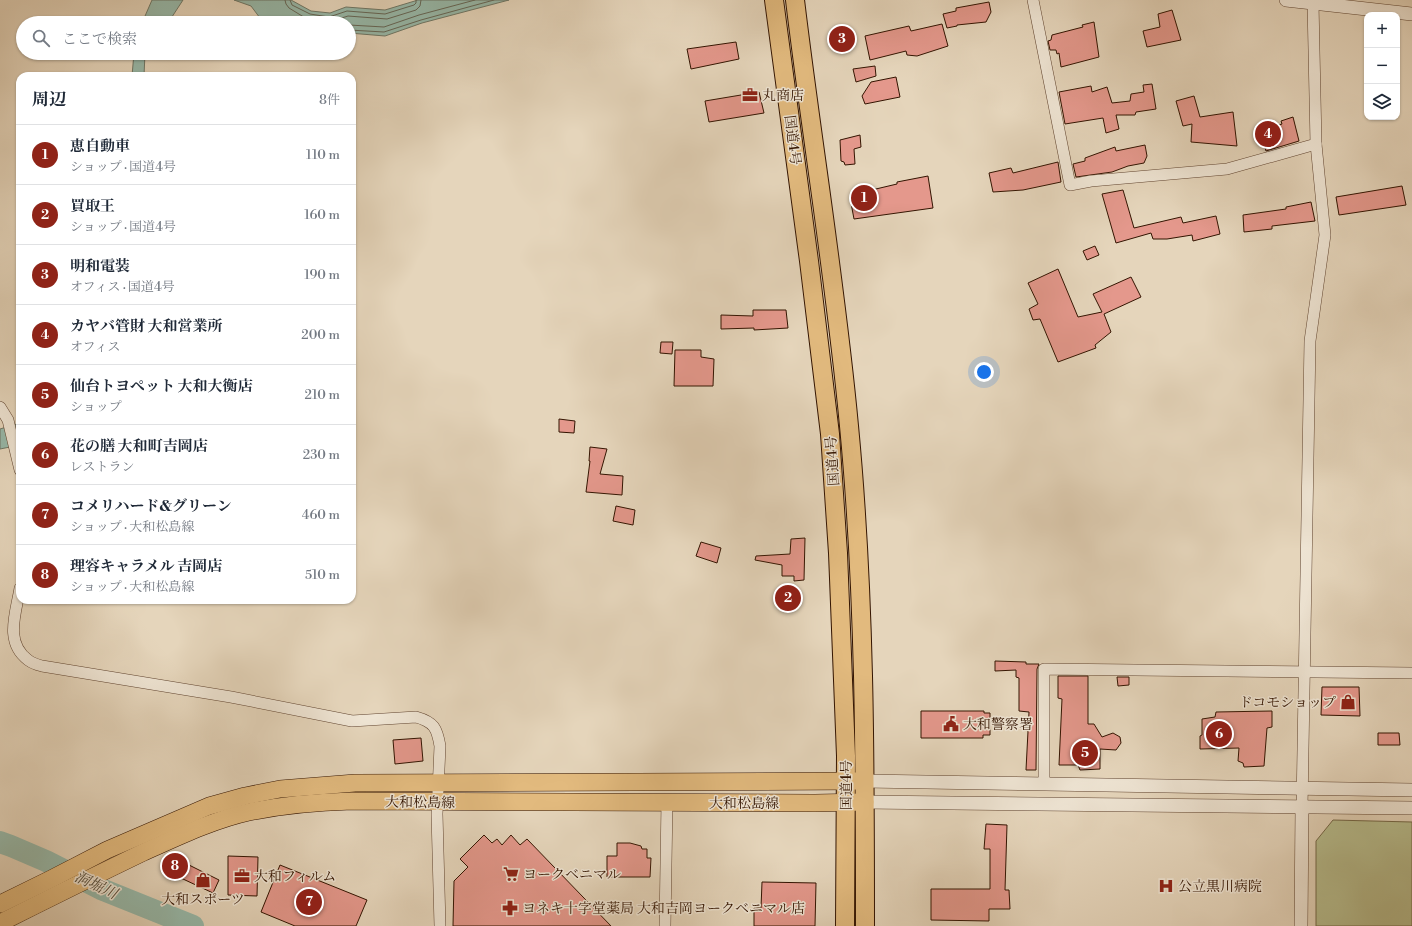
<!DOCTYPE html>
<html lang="ja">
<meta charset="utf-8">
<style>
:root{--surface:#fff;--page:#f6f6f7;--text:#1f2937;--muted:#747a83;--line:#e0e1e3;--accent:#8f2418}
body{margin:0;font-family:"Libre Bodoni","Noto Serif JP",serif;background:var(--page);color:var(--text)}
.controls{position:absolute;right:12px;top:12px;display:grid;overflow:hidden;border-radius:8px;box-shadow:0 1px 3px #0004}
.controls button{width:36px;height:36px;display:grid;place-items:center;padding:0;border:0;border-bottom:1px solid var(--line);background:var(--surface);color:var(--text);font:20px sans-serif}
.you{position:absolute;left:984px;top:372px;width:14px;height:14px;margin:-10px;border:3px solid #fff;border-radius:50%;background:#1a73e8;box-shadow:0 0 0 6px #1a73e833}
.badge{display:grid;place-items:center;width:26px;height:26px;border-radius:50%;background:var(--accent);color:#fff;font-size:13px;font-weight:700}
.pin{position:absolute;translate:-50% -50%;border:2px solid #fff;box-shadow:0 1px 4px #0006}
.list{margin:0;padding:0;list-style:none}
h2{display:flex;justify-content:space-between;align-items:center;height:52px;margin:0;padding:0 16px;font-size:17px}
h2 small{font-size:13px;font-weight:400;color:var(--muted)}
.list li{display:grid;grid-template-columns:26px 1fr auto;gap:12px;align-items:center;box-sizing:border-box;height:60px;padding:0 16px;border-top:1px solid var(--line)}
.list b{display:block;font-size:15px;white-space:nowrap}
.list p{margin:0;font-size:13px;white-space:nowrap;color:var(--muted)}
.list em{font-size:13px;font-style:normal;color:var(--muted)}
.icon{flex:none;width:22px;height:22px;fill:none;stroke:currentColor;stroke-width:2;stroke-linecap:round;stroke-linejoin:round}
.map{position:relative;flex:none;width:1412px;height:926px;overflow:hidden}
.search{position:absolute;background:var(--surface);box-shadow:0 1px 3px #0004;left:16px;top:16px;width:340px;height:44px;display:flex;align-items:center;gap:10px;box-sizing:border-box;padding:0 14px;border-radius:22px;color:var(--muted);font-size:15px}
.panel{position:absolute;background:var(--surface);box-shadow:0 1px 3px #0004;left:16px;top:72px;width:340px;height:532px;border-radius:12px}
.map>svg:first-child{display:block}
</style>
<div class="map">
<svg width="1412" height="926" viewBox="0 0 1412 926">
<rect width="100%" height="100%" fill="#e5d5bb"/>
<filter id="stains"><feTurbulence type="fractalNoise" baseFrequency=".005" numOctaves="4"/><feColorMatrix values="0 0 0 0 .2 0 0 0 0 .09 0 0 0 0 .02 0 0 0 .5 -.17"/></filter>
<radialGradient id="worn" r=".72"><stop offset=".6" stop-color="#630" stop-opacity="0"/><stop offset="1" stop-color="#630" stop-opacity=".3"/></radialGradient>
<polygon fill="#b7bd8e" stroke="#756848" points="1333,820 1412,822 1412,926 1316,926 1316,841"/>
<g fill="#97b9aa" stroke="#6f7766">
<polygon points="152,0 183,0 168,23 142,23"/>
<polygon points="234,0 291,0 311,11 330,13 346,7 385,10 418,0 509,0 422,23 385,36 349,33 349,23 266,22 260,18 251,6"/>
<polygon points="134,53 145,53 144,76 132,76"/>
<polygon points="20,423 20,445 0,449 0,429"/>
</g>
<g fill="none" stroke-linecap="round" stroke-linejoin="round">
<g stroke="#656656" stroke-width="1">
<polyline points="285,0 286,4 289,8 307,19 329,22 348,16 387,19 416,10 420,6 421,0"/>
<polyline points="290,0 292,5 310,14 329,17 347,11 385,14 414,5 416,3 416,0"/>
<polyline points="349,25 384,27 419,15 475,0"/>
<polyline points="349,30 384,32 421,20 494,0"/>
</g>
<polyline stroke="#97b9aa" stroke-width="22" points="0,842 11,846 46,861 101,889 193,926"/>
</g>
<g fill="#e4988c" stroke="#331401">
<polygon points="989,2 991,12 986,22 957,25 957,26 947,28 943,14 956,11 956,8"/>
<polygon points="1172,10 1181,40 1147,47 1143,31 1160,27 1158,14"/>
<polygon points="1094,22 1099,57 1061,67 1059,53 1057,54 1056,50 1050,50 1048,41 1051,40 1052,35 1083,27 1082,25"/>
<polygon points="942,24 948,46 917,56 907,55 906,51 870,60 865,36 909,26 911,31"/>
<polygon points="736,42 739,59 691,69 687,49"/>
<polygon points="875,66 876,76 856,82 853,69"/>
<polygon points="896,77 900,97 865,104 862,96 871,82"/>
<polygon points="1152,84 1156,109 1136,112 1135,115 1116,115 1119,129 1106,133 1103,118 1065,124 1059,92 1091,86 1092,92 1107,87 1112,103 1130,101 1131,94 1144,92 1143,85"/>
<polygon points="759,92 764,113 709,122 705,101"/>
<polygon points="1194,96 1200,117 1233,112 1237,146 1191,142 1192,124 1183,126 1176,101"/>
<polygon points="1293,117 1299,141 1266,151 1260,132 1282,124 1281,121"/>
<polygon points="860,135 861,147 854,149 855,164 845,165 844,162 841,161 840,140"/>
<polygon points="1145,145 1147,156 1144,163 1128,166 1112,172 1076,177 1073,164 1085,161 1085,158 1115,147 1116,151"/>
<polygon points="1058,162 1061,182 1023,190 993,192 989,173 1011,168 1013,173"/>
<polygon points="928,176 933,208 854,219 851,203 859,200 859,193 897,184 897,182"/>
<polygon points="1402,186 1406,205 1339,215 1336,197"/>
<polygon points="1123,190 1134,228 1181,217 1183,223 1216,216 1220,234 1193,241 1192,235 1167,239 1153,239 1151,233 1116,243 1102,194"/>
<polygon points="1311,202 1315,221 1272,226 1272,229 1244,232 1243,215 1286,209 1286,207"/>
<polygon points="1095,246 1099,255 1087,260 1083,251"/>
<polygon points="1058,269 1078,317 1102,312 1093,294 1131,277 1141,297 1104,314 1111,332 1095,345 1096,348 1058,362 1040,319 1033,320 1029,309 1038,304 1028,283"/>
<polygon points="753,310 786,310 788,328 754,330 754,328 721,329 721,315 753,316"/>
<polygon points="661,342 673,342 672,354 660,353"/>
<polygon points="675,350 701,350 701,357 714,359 713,386 674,386"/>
<polygon points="559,419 575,421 574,433 559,432"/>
<polygon points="590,447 607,449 600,474 623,476 622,495 586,492 590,461 589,461"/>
<polygon points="616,506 635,510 633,525 613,521"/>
<polygon points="805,538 804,580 794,581 794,576 782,576 782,565 755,560 756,556 790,554 791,539"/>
<polygon points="701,542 721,548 717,563 696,556"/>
<polygon points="995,661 1026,662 1026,664 1039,664 1037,669 1036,770 1026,770 1029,712 1019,711 1019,678 1016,677 1016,670 995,671"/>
<polygon points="1058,676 1088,676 1088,724 1094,724 1102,737 1113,733 1120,737 1121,743 1116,750 1100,749 1100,769 1080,770 1078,765 1059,765 1062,699 1058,698"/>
<polygon points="1117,677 1129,677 1129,685 1118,686"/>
<polygon points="1322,687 1359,687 1360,716 1321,715"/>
<polygon points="921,711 984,711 984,713 990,713 990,735 983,735 983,738 921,738"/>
<polygon points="1272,711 1272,727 1267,728 1264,766 1244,767 1243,763 1238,761 1239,748 1200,749 1200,736 1202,735 1202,719 1215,717 1216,712"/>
<polygon points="1378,733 1399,733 1400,745 1378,745"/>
<polygon points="421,738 423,761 395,764 393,740"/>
<polygon points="986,824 1007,825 1005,890 1009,890 1010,909 989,909 989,921 931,920 931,889 990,889 990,849 984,849"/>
<polygon points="484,835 492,843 497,839 502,845 511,835 520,845 527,839 611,926 453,926 454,881 468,867 460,859"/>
<polygon points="617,843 630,843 641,846 642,849 647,849 647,858 651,858 650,877 607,877 607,856 617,856"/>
<polygon points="228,856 258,857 257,896 228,895"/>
<polygon points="175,858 219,880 213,893 168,872"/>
<polygon points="280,865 367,900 356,926 295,926 261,912"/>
<polygon points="762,882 816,883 815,926 754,926 754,908 761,908"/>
</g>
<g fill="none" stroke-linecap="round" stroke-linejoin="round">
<defs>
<g id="minor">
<polyline points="1033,0 1070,185 1091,181 1227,169 1316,144"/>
<polyline points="0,407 8,420 20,470"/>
<path d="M20,588C16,613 4,642 28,660C32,663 38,665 42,666L231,697L352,721L416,717C434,722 437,728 440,746L437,814L440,926"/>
<polyline points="1044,784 1044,669 1412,673"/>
<polyline points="1302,808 1310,341 1325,235 1316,144 1313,3"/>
<polyline points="665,926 667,802"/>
</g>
<g id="tertiary">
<polyline points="1286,0 1412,14"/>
<polyline points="865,781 1412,790"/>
<polyline points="865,802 1412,808"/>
<polyline points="1301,926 1302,808"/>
</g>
<g id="primary">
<polyline points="0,904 51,879 107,850 209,806 245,796 280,789 355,783 859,781"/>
<path d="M0,923C48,899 96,875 144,852C178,837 213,820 249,812C283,805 317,802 352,801L815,803L865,802"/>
</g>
<g id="trunk">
<polyline points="774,0 809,261 830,434 838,553 846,756 845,926"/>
<path d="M795,0C812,142 836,284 849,426C865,593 865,759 865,926"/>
</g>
</defs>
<use href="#minor" stroke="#604430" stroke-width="12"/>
<use href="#tertiary" stroke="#604430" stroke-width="14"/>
<use href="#primary" stroke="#331401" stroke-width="18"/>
<use href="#trunk" stroke="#331401" stroke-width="20"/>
<use href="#minor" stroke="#eee4d3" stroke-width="11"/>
<use href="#tertiary" stroke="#eee4d3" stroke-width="13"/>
<use href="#primary" stroke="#e2ba7e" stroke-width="17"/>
<use href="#trunk" stroke="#e2ba7e" stroke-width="18"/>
</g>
<defs>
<symbol id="office-bare" viewBox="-9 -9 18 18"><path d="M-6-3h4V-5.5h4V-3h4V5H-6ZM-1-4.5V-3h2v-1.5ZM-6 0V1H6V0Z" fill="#8f2418" stroke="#eee4d3" stroke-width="2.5" paint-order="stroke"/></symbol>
<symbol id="shop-bare" viewBox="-9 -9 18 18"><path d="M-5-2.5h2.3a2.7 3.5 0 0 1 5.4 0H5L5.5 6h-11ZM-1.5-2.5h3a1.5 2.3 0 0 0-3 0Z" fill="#8f2418" stroke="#eee4d3" stroke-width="2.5" paint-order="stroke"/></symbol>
<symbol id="civic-bare" viewBox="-9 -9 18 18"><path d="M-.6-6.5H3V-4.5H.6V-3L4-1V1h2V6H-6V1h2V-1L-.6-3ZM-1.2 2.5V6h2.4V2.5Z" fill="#8f2418" stroke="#eee4d3" stroke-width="2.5" paint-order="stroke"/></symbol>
<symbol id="supermarket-bare" viewBox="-9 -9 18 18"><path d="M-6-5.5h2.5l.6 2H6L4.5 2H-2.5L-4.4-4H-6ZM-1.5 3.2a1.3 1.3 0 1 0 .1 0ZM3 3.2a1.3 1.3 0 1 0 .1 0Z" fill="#8f2418" stroke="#eee4d3" stroke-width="2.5" paint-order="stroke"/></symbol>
<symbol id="hospital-bare" viewBox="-9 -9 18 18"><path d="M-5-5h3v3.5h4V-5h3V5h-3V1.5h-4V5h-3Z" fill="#8f2418" stroke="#eee4d3" stroke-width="2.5" paint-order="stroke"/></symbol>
<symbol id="pharmacy-bare" viewBox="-9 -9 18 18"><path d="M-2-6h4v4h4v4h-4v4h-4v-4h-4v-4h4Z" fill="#8f2418" stroke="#eee4d3" stroke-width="2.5" paint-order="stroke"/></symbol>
</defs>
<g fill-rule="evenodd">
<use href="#office-bare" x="739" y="84" width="22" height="22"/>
<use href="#shop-bare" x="1337" y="691" width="22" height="22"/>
<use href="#civic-bare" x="940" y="713" width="22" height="22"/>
<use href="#supermarket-bare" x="500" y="863" width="22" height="22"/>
<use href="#office-bare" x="231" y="865" width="22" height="22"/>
<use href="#shop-bare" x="192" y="869" width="22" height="22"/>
<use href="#hospital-bare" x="1155" y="875" width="22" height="22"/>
<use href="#pharmacy-bare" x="499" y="897" width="22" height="22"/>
</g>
<g text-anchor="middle" stroke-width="3" stroke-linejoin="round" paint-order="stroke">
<g font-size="14" fill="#331401" stroke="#eee4d3" text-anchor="start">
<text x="762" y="100">丸商店</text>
<text x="1336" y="707" text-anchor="end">ドコモショップ</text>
<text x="963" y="729">大和警察署</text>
<text x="523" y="879">ヨークベニマル</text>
<text x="254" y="881">大和フィルム</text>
<text x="1178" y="891">公立黒川病院</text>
<text x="203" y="904" text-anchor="middle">大和スポーツ</text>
<text x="522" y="913">ヨネキ十字堂薬局 大和吉岡ヨークベニマル店</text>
</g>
<g font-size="14" fill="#331401" stroke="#eee4d3">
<text transform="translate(793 140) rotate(83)" y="5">国道4号</text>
<text transform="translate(832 461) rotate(-94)" y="5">国道4号</text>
<text transform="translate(846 785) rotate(-90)" y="5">国道4号</text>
<text transform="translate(420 802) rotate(1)" y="5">大和松島線</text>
<text x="744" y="808">大和松島線</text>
</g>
<g font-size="15" font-style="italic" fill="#564e3c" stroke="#eee4d3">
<text transform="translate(96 885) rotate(25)" y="5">洞堀川</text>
</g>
</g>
<rect width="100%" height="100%" filter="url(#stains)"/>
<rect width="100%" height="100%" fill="url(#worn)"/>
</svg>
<div class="controls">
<button>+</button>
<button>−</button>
<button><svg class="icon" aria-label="layers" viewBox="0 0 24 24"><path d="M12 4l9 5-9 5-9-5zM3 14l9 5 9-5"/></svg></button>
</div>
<div class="you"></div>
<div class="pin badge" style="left:864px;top:198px">1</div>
<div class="pin badge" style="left:788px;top:598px">2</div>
<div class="pin badge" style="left:842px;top:39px">3</div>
<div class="pin badge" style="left:1268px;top:134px">4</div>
<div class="pin badge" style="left:1085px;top:753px">5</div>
<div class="pin badge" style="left:1219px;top:734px">6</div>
<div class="pin badge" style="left:309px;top:902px">7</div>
<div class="pin badge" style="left:175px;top:866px">8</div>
<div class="search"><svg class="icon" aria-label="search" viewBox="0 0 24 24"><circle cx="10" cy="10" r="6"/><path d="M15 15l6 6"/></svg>ここで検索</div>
<section class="panel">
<h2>周辺<small>8件</small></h2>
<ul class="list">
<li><span class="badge">1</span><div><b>恵自動車</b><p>ショップ · 国道4号</p></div><em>110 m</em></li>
<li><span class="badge">2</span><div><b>買取王</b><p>ショップ · 国道4号</p></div><em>160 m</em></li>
<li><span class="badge">3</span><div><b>明和電装</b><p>オフィス · 国道4号</p></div><em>190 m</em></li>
<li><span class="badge">4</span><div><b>カヤバ管財 大和営業所</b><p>オフィス</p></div><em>200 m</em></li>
<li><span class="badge">5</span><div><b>仙台トヨペット 大和大衡店</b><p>ショップ</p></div><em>210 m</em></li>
<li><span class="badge">6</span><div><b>花の膳 大和町吉岡店</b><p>レストラン</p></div><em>230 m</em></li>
<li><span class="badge">7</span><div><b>コメリハード&amp;グリーン</b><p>ショップ · 大和松島線</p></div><em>460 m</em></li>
<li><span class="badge">8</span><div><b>理容キャラメル 吉岡店</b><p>ショップ · 大和松島線</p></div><em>510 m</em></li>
</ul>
</section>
</div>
